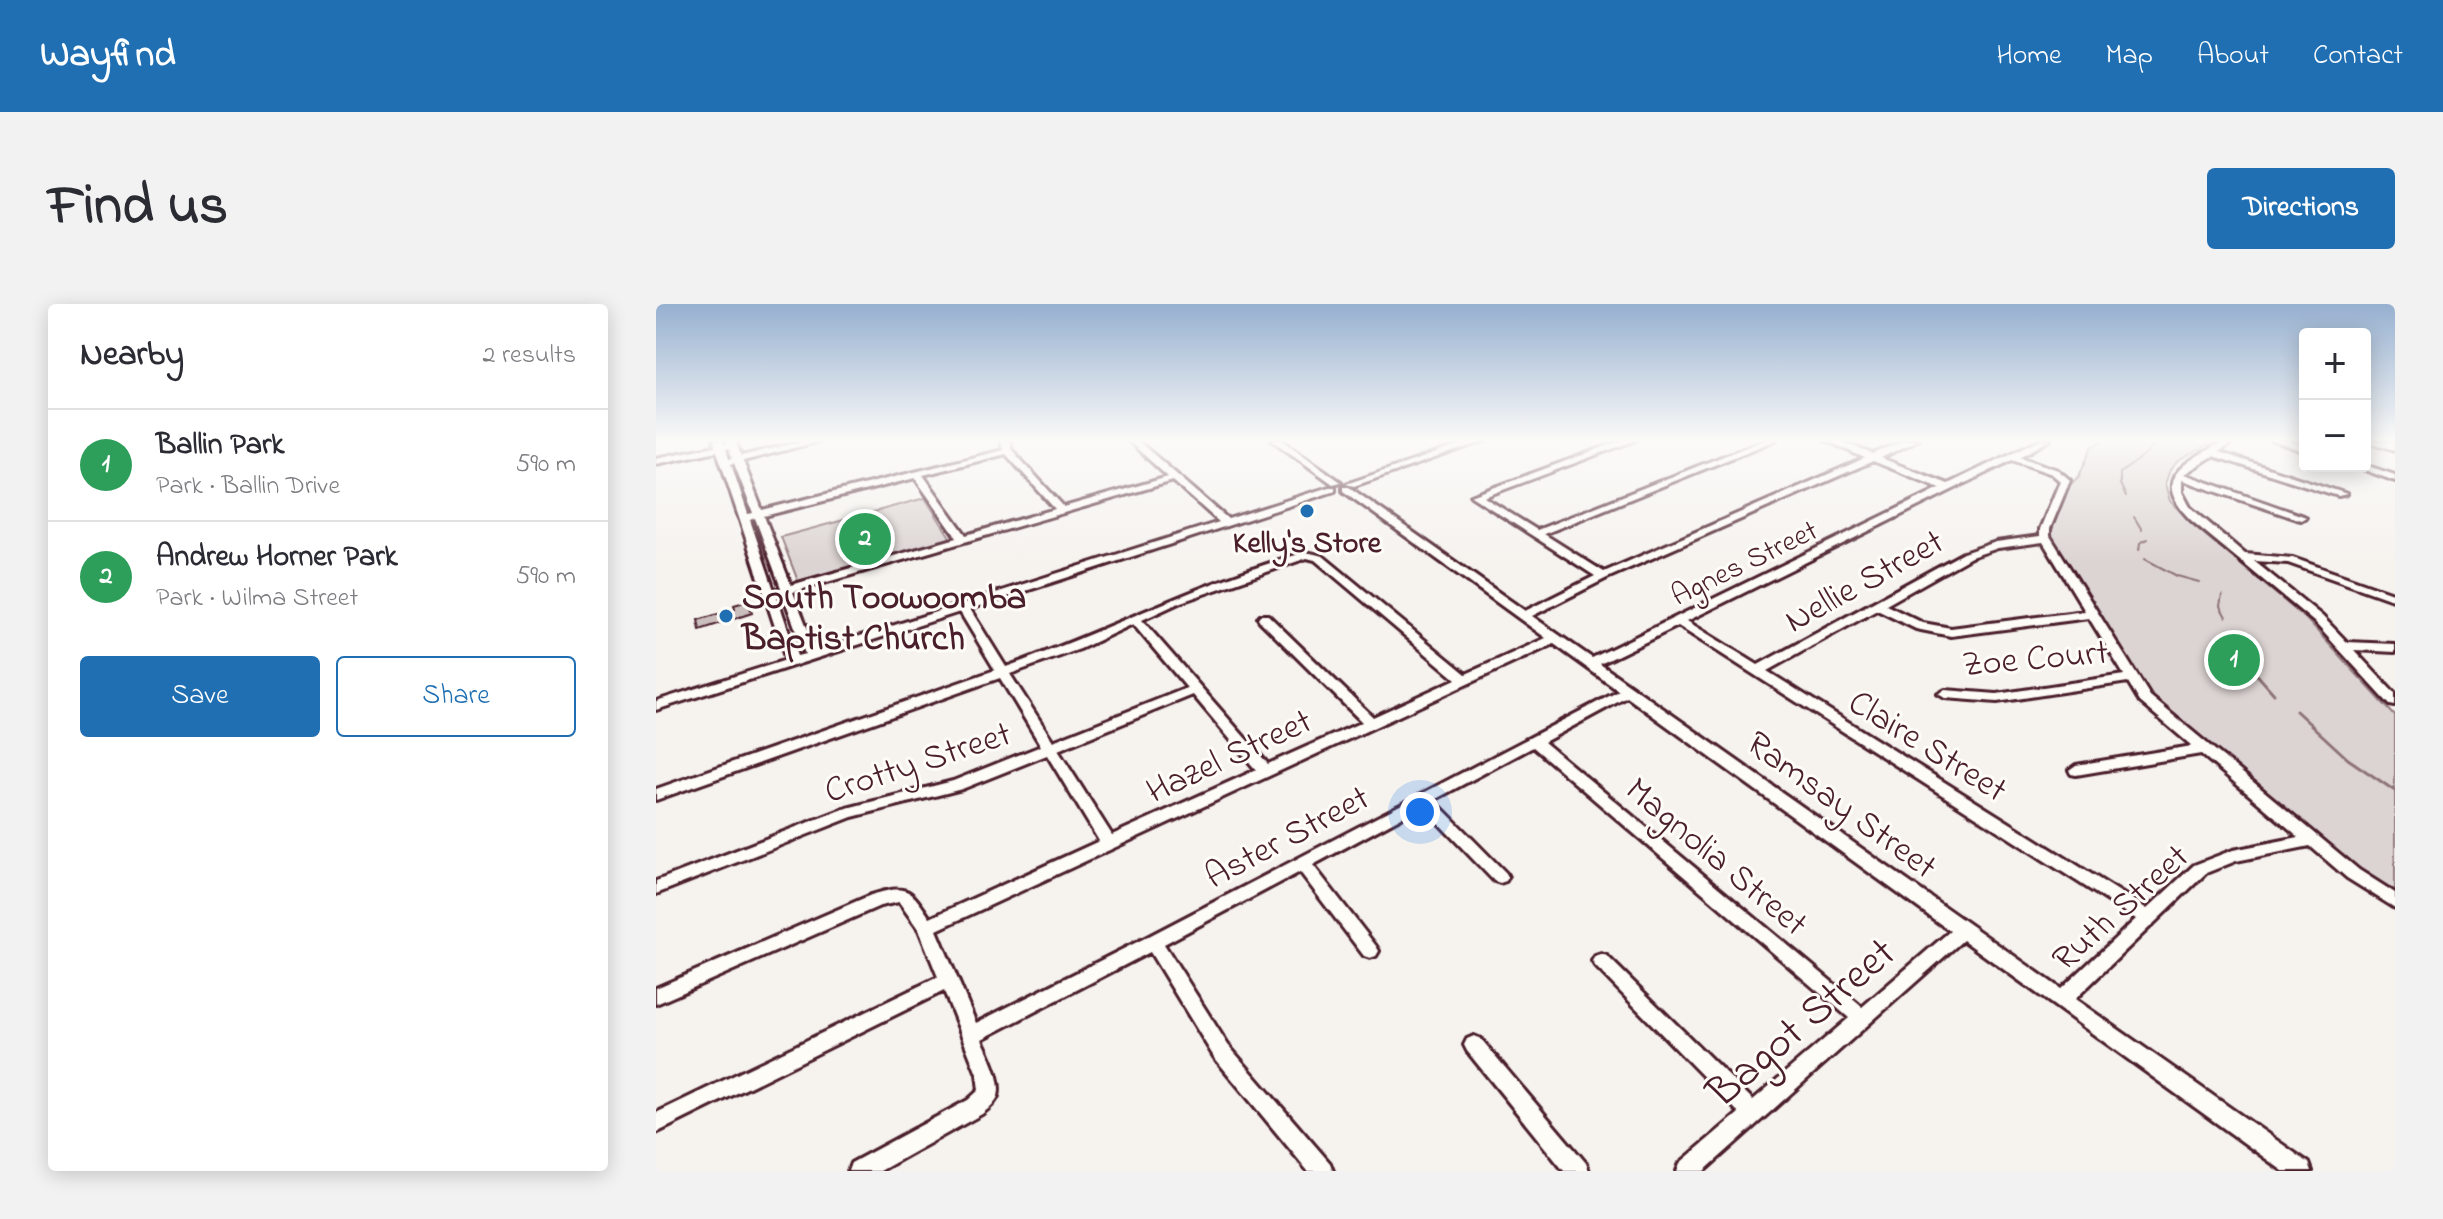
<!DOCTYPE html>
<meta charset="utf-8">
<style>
:root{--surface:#fff;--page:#f2f2f3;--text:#2b2b33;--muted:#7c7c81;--line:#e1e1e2;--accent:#1f6fb2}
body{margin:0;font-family:"Indie Flower",sans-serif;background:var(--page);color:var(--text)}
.controls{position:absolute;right:24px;top:24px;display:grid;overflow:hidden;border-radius:8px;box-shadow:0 4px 20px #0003}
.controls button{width:72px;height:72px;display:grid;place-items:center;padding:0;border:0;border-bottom:2px solid var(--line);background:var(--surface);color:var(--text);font:40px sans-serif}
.you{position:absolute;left:764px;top:508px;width:28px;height:28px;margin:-20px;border:6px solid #fff;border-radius:50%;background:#1a73e8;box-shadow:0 0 0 12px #1a73e833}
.badge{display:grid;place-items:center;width:52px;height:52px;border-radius:50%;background:var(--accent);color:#fff;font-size:26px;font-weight:700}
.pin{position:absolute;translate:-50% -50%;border:4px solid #fff;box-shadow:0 2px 8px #0006}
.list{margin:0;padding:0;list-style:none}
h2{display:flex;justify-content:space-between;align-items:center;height:104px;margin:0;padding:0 32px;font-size:34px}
h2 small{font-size:26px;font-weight:400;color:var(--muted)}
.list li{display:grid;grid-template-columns:52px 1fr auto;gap:24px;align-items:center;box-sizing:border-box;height:112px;padding:0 32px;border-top:2px solid var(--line)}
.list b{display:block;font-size:30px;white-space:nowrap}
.list p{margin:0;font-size:26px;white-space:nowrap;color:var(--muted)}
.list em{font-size:26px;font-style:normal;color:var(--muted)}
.actions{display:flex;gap:16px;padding:24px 32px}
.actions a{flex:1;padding:18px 0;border:2px solid var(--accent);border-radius:8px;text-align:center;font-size:28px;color:var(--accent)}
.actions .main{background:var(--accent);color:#fff}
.map{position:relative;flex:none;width:1739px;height:867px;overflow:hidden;border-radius:8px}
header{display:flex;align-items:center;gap:48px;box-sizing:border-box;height:112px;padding:0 40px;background:var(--accent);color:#fff}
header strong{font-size:38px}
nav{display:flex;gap:44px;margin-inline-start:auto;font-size:28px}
.intro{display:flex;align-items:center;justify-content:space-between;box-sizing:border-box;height:192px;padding:0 48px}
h1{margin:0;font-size:56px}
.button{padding:20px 36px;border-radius:8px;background:var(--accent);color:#fff;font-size:28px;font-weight:700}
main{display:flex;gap:48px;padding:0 48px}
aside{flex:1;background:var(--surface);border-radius:8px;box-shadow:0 4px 20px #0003}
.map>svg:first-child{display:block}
</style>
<header>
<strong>Wayfind</strong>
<nav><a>Home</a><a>Map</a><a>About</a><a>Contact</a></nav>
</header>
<div class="intro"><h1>Find us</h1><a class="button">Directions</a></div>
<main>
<aside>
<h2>Nearby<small>2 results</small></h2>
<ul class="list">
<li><span class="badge" style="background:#2e9e5b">1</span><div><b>Ballin Park</b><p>Park · Ballin Drive</p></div><em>590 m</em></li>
<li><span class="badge" style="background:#2e9e5b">2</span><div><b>Andrew Horner Park</b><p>Park · Wilma Street</p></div><em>590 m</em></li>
</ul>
<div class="actions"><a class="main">Save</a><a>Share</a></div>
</aside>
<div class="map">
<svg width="1739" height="867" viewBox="0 0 1739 867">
<rect width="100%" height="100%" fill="#f6f3ef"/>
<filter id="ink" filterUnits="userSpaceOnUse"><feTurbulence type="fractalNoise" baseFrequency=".0125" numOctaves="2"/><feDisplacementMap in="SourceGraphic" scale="16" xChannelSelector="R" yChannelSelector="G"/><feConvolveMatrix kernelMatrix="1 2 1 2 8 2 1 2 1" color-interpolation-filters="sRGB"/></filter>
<g filter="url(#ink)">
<g fill="#dcd4d2" stroke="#937a7e" stroke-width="2">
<polygon points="1448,136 1560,136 1522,157 1514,166 1509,180 1514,197 1537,221 1650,315 1739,412 1739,592 1721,582 1495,394 1394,230 1414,181 1423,172 1436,143"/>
<polygon points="269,194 294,233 290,236 142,277 125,233"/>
</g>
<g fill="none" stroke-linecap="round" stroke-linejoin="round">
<g stroke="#8e7378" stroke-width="2">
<polyline points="1470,193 1464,180 1464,169 1488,152 1502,136"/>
<polyline points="1478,213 1486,226"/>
<polyline points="1483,246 1484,239 1492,235"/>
<polyline points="1489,255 1521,272 1543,278"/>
<polyline points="1566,291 1564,302 1570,313"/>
</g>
<g stroke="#8e7378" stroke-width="3">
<polyline points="1578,326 1596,365 1618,390"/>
<polyline points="1640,407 1692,455 1739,487"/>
</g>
</g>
<polygon fill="#cbbfbe" stroke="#4a1f2b" stroke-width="2" points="92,297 96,309 44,326 42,316 79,305 78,301"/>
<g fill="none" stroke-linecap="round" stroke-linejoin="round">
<defs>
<g id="minor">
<path d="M58,136H67L68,140L71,139L70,136H79L85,152L152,136H168L87,157L106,206L347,146L344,136H353L356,146L408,203L512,173L472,136H481L572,215L673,183H679V187L314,305L350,363C451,327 546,277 650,248L667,252L810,370L890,334L687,187V183H693L869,307L939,272L815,192L967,136H980L828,193L881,226L1108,136H1120L888,230L948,268L1209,154L1169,136H1181L1217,150L1249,136H1261L1225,154L1292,180L1383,136H1394L1364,153L1402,166L1414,176L1394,225V232L1494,392L1703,566L1739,589V604L1691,574L1654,542L1580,557L1550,569L1419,695L1653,859L1656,867H1627L1307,636L1048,867H1021L1024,859L1083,809L939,662L936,657L939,652L945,650L951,652L1097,796L1193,714L877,443L778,496L850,569L852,573L850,577L844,579L838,577L766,502L657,561L720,642L723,647L720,652L714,654L708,652L644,568L508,640L572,741L674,859L677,867H652L558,753L494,648L326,735C332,749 350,782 340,796C337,801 331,806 326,810L224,867H192L195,859L312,796L323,786L321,770L288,687L0,829V809L282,673L263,626L243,598L224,602L0,700V684L215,591C251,580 254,584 274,614L443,537L391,451L306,485L196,513L0,590V577L187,505L297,477L385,442L344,374L0,496V485L339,366L304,308L0,406V397L130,356L61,147L0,160V154L59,142ZM73,144L76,154L73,155L70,145ZM350,150L399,205L310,231L267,171ZM1356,156L1396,170L1404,177L1384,225V232L1340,238L1307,249L1102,361L1031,317ZM1217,157L1284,184L936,354L876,312L951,274ZM78,159L97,209L92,210L75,160ZM259,174L301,234L135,281L108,212ZM517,177L563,218L160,346L137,288ZM99,214L125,284L118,286L94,216ZM1387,238L1429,307L1295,324L1267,319L1230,301L1315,253L1342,244ZM651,254L659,256L800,375L717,413L612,311H604L602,314L604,317L706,418L612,460L486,316L525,298ZM127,291L149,350L141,352L121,293ZM1221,306L1260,325L1295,332L1433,314L1468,371L1341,390L1289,386L1282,390L1289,394L1341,398L1472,378L1484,398L1536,442L1420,461L1413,466L1415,470L1420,471L1545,450L1643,533L1577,546L1538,561L1491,605L1111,367ZM477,320L531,384L397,437L354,370L424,345ZM1022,322L1480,615L1405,685L944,360ZM898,340L963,387L491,633L320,719L281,626ZM537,391L600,466L456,531L402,446ZM971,393L1294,627L1206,703L888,438Z"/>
<polygon points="616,136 626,136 685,178 677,180"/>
<polygon points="818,136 831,136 698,182 690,180"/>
<path d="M1569,136H1579L1563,148L1691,190L1682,192L1557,152L1528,170L1650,213L1645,216L1641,215L1526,176V188L1534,203L1589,250L1637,254L1739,290V297L1632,259L1598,257L1666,312L1691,338L1739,340V348L1698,346L1739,390V402L1734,401L1658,318L1536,217C1490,172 1531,159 1569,136Z"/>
<polygon points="1615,136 1629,136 1649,142 1649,148"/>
<polygon points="1709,161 1739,171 1739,177 1697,162"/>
<polygon points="818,732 825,735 930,859 933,867 908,867 811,747 808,741 811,735"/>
</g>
<polygon id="major" points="1712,136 1739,138 1739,146 1714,138"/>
</defs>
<use href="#minor" stroke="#4a1f2b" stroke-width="6"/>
<use href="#major" stroke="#4a1f2b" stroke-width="6"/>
<use href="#minor" fill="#fdfcf7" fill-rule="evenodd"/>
<use href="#major" fill="#fdfcf7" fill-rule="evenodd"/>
</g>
</g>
<linearGradient id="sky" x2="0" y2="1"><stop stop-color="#96b0d0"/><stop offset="0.53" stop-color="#fbfaf8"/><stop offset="1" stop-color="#fbfaf8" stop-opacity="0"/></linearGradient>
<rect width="1739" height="257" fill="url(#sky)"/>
<g fill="#1f6fb2" stroke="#fdfcf7" stroke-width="3">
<circle cx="651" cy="207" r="8"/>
<circle cx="70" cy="312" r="8"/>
</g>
<g text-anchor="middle" stroke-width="6" stroke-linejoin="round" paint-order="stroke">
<g font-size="30" font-weight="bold" fill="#4a1f2b" stroke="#fdfcf7">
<text x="651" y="248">Kelly's Store</text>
</g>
<g font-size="30" fill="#4a1f2b" stroke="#fdfcf7">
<text transform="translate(1088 258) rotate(-26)" y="10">Agnes Street</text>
</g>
<g font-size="36" fill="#4a1f2b" stroke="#fdfcf7">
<text transform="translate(1207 275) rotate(-29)" y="13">Nellie Street</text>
<text transform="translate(1379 352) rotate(-5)" y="13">Zoe Court</text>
<text transform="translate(1273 440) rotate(32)" y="13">Claire Street</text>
<text transform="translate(572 450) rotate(-25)" y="13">Hazel Street</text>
<text transform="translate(261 456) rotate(-18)" y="13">Crotty Street</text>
<text transform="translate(1187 499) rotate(36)" y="13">Ramsay Street</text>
<text transform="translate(630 531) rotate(-28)" y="13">Aster Street</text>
<text transform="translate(1062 551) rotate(40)" y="13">Magnolia Street</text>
<text transform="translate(1463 602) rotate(-42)" y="13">Ruth Street</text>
</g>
<g font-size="36" font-weight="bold" fill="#4a1f2b" stroke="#fdfcf7" text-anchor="start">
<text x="86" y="304">South Toowoomba<tspan x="86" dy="41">Baptist Church</tspan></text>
</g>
<g font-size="44" fill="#4a1f2b" stroke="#fdfcf7">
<text transform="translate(1144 717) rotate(-41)" y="15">Bagot Street</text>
</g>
</g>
</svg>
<div class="controls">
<button>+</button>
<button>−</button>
</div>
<div class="you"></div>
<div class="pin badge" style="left:1578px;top:356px;background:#2e9e5b">1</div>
<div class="pin badge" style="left:209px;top:235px;background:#2e9e5b">2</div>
</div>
</main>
